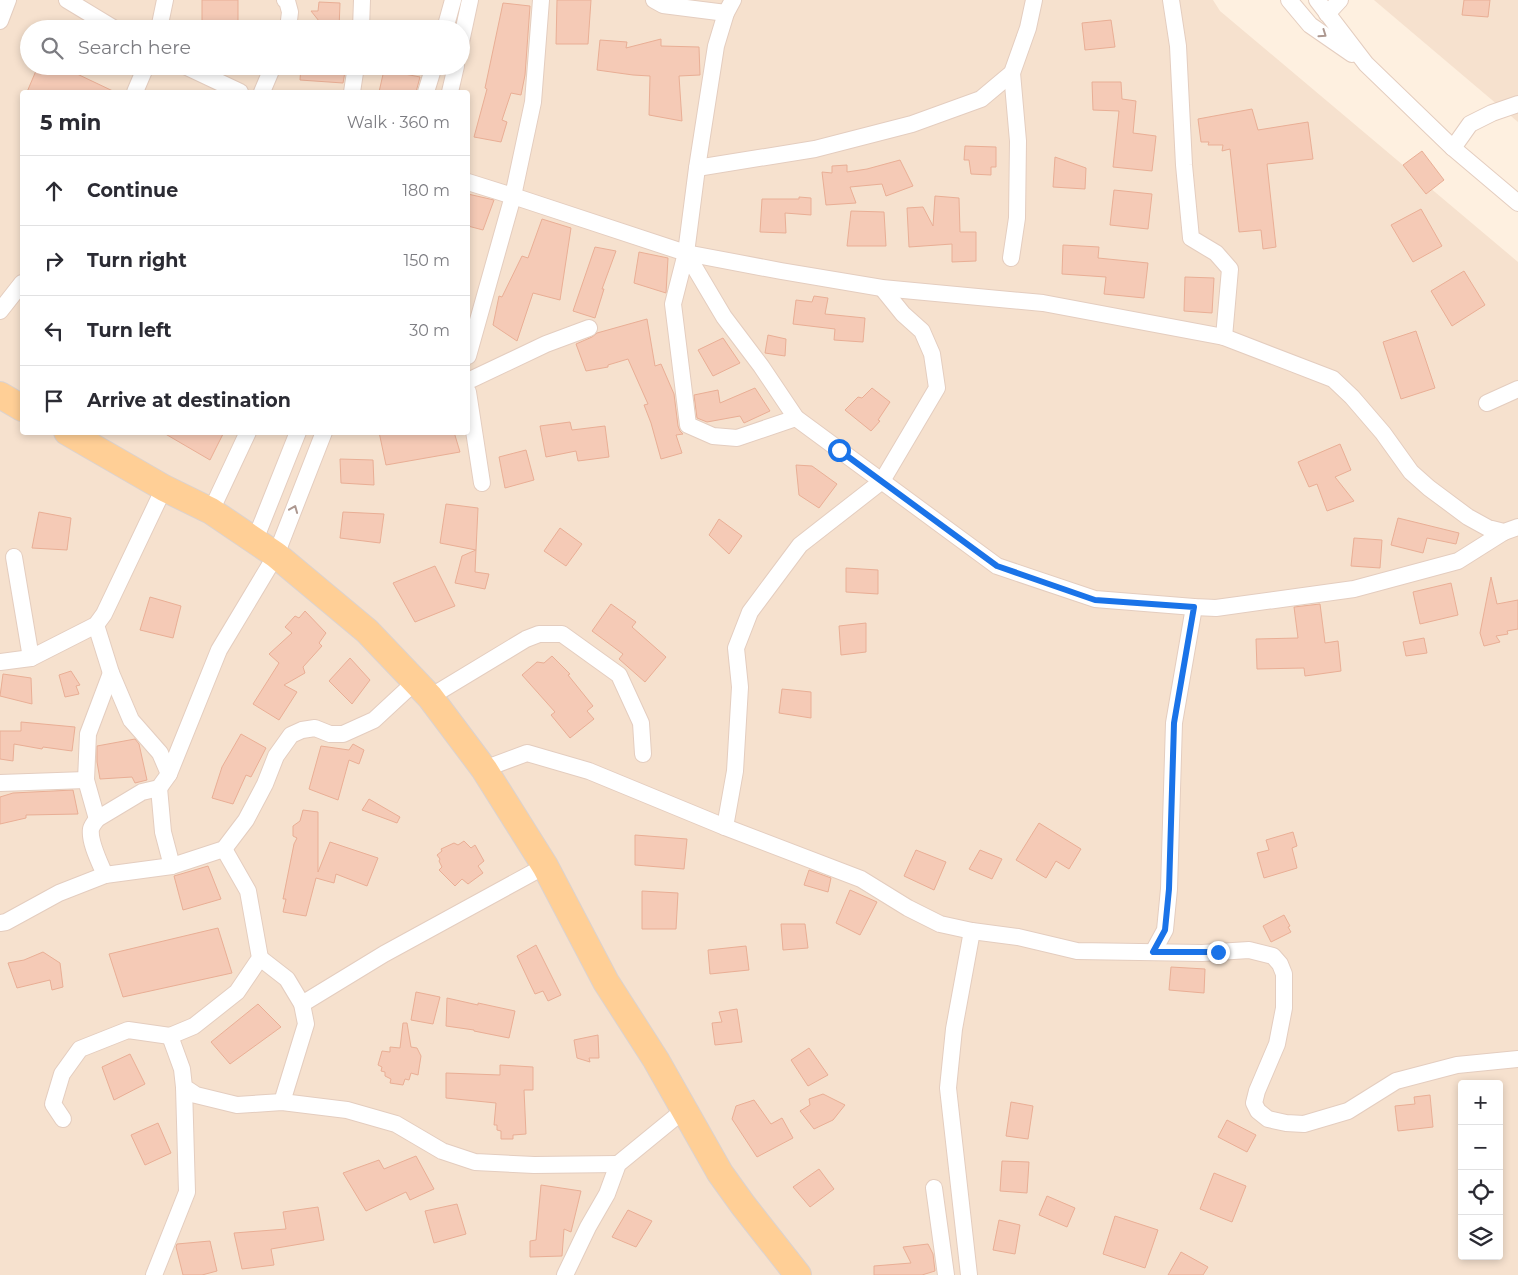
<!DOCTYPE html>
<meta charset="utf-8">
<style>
:root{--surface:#fff;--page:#f7f7f7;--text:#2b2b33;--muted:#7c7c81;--line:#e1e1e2}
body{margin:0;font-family:Montserrat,sans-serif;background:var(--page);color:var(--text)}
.controls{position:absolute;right:15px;bottom:15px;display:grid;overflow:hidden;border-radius:5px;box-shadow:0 2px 8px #0003}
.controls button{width:45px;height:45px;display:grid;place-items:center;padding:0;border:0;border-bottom:1px solid var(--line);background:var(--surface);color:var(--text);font:25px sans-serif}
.stop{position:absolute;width:15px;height:15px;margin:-11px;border:4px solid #1a73e8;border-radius:50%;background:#fff}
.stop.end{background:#1a73e8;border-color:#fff;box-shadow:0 1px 5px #0008}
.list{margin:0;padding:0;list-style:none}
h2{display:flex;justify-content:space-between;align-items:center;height:65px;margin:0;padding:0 20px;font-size:21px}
h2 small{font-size:16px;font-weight:400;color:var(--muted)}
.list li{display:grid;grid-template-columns:32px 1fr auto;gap:15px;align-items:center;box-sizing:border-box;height:70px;padding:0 20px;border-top:1px solid var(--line)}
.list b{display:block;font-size:19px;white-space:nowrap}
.list em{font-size:16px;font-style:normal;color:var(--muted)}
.icon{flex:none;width:28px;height:28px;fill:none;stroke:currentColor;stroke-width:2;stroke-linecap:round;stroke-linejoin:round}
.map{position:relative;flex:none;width:1518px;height:1275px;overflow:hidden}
.search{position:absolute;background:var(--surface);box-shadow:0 2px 8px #0003;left:20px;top:20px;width:450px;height:55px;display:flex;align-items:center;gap:12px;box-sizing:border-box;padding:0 18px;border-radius:28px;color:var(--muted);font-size:19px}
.panel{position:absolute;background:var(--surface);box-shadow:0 2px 8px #0003;left:20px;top:90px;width:450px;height:345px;border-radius:5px}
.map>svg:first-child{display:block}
</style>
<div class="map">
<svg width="1518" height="1275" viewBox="0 0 1518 1275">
<rect width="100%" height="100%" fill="#fef0e0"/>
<g fill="#f6e1ce" fill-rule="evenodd">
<path d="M0,0H1213L1220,11L1518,262V1275H0ZM29,29H461V66H29ZM22,92H468V432H22ZM1462,1084H1499V1256H1462Z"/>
<polygon points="1374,0 1518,0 1518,122"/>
</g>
<g fill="#f5cab6" stroke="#e9ae95">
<polygon points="202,0 238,0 238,29 202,27"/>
<polygon points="557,0 591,0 588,44 556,44"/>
<polygon points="1464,0 1490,0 1488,17 1462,15"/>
<polygon points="319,2 340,3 339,29 319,28 319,21 311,11 318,11"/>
<polygon points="503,3 530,6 525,75 521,95 511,93 502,120 507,122 501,142 474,137 487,89 485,88"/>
<polygon points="1111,20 1115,47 1085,50 1082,23"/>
<polygon points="661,39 661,46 699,47 700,75 679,76 682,121 649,115 650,76 633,75 597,70 600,40 627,42 626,48"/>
<polygon points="38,66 78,66 75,73 115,92 27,92"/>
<polygon points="301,66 346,66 343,83 300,80"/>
<polygon points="384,70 420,77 416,92 379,92"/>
<polygon points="1092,82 1121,82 1122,99 1136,101 1133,133 1156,136 1152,171 1113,167 1119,111 1093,110"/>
<polygon points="1252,109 1258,130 1308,122 1313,159 1267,164 1276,247 1263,249 1261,230 1239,232 1230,149 1222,151 1223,145 1208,145 1209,142 1201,142 1198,119"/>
<polygon points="965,146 996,147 996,167 991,167 991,175 971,174 969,160 964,160"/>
<polygon points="1422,151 1444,180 1426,194 1403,165"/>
<polygon points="1055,157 1086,168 1085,189 1053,187"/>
<polygon points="900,160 913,186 886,196 882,184 850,187 856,203 826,205 822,172 832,173 832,166 847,165 847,172 867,169"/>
<polygon points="1114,190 1152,194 1148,229 1110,225"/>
<polygon points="468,194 494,200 483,230 468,226"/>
<polygon points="935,196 959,198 960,232 976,232 976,261 952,262 952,244 909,247 907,208 923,207 933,226"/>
<polygon points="799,197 811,198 811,215 785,213 786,233 760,232 762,199 799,199"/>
<polygon points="1421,209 1442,246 1413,262 1391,225"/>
<polygon points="851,211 884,212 886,246 847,246"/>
<polygon points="542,219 571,228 560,300 533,293 517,341 493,325 499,296 502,297 522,256 528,258"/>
<polygon points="1063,245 1099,247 1098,258 1148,263 1144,298 1104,294 1106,277 1062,274"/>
<polygon points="595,247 616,251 602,289 604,289 595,318 573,311"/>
<polygon points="639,252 668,258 666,293 634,283"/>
<polygon points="1464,271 1485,305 1452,326 1431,291"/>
<polygon points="1185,277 1214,278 1212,313 1184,311"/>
<polygon points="814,296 828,298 825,314 865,318 863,342 834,340 835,329 793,324 796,300 812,302"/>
<polygon points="647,319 655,366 661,364 674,394 678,426 680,431 683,434 676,435 682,453 661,459 651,423 644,405 648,404 628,359 608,365 608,367 586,371 576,344 592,337 597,333"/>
<polygon points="1416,331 1435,388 1401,399 1383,342"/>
<polygon points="768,335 786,339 785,356 765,353"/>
<polygon points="723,338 740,363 713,376 698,350"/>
<polygon points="755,388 770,411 744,423 740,416 707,422 697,418 694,395 718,390 720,403"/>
<polygon points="872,388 890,402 878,420 880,421 871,431 845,410 858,397 862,398"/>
<polygon points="570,422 572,430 605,426 609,457 578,461 576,451 546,457 540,426"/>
<polygon points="162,432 224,432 210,460"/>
<polygon points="379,432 454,432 460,452 386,465"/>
<polygon points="1340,444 1351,470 1335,477 1354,501 1327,511 1317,484 1309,487 1298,462"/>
<polygon points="526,450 534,480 505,488 499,457"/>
<polygon points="340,459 373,460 374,485 341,483"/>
<polygon points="796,465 812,466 837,484 819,508 799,495"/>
<polygon points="446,504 478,508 476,550 440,543"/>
<polygon points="39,512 71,518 67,550 32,548"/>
<polygon points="343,512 384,514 380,543 340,538"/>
<polygon points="1398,518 1459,533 1456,544 1427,538 1423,553 1391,545"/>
<polygon points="719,519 742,536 729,554 709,535"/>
<polygon points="560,528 582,544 566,566 544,551"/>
<polygon points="1354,538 1382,540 1380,568 1351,566"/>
<polygon points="476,550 475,572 489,574 485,589 455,583 462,556"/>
<polygon points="435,566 455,606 415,622 393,583"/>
<polygon points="846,568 878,570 878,594 846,592"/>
<polygon points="1491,577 1497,604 1518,600 1518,629 1507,631 1508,634 1496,636 1500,642 1484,646 1480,633"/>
<polygon points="1451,583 1458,615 1420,624 1413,592"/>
<polygon points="150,597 181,606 173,638 140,630"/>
<polygon points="611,604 636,622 632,627 666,657 645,682 619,659 623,654 592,631"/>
<polygon points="1320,604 1325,643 1338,641 1341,671 1305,676 1304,668 1257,669 1256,639 1298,638 1294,607"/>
<polygon points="305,611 326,633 319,643 322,646 303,667 305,673 284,685 297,692 279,720 253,704 279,663 269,654 292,633 285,627 295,616 299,618"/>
<polygon points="866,623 866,652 841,655 839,626"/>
<polygon points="1424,638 1427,653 1406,656 1403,642"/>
<polygon points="552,656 570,674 568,675 593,706 587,711 594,719 570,738 551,715 555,712 522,675 537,662 544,663"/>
<polygon points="350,658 370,680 352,704 329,681"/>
<polygon points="71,671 80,685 76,686 79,694 65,697 59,675"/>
<polygon points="3,674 31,678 32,704 0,696"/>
<polygon points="782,689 811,692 811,718 779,713"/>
<polygon points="21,722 75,727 72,751 43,747 42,749 14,744 13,761 0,759 0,731 21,731"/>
<polygon points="241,734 266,748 251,777 246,775 233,804 212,798 222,767"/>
<polygon points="135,739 139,744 147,780 135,783 132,777 100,779 97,762 97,746"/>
<polygon points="353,744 364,750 359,764 349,760 338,800 309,789 321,746 349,750"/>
<polygon points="73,790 78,814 26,815 26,818 0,824 0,797 13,793"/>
<polygon points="369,799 400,817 397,823 362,810"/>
<polygon points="303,810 318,812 318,872 330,842 378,858 367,886 336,874 334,883 316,878 306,916 283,912 286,899 283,899 294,844 297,838 293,836 293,826 300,821"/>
<polygon points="1039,823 1081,849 1069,869 1056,861 1046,878 1016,860"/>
<polygon points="1293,832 1297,846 1292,848 1297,868 1264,878 1257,853 1269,850 1266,840"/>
<polygon points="635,835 687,839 684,869 635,865"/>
<polygon points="464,841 471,848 475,845 484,861 478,866 483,873 468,884 462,879 455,886 439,870 442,867 439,861 440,859 437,855 442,851 441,849 454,843 458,845"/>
<polygon points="916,850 946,862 934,890 904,876"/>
<polygon points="980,850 1002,859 992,879 969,869"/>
<polygon points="208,866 221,899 183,910 174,876"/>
<polygon points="809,870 831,878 828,892 804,885"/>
<polygon points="850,890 877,902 860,935 836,923"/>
<polygon points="642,891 678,893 676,929 642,929"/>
<polygon points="1284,915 1290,926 1288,927 1291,932 1271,942 1263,926"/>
<polygon points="781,924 805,924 808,948 783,950"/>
<polygon points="218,928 232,973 123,997 109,954"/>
<polygon points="536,945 561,995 548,1001 543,991 535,994 517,956"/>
<polygon points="746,946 749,970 710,974 708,950"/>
<polygon points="43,952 60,963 63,987 52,990 50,980 17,988 8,963 24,960"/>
<polygon points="1171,967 1205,969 1204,993 1169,990"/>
<polygon points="416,992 440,997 433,1024 411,1020"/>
<polygon points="447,998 478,1005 478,1003 515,1011 509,1038 474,1031 474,1030 446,1026"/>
<polygon points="258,1004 281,1027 230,1064 211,1042"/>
<polygon points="737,1009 742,1042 715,1045 712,1023 722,1022 719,1012"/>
<polygon points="403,1023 407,1023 411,1047 417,1048 421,1056 418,1075 411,1073 409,1080 405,1079 403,1085 390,1083 391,1079 385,1076 385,1072 381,1071 382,1067 378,1065 382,1051 390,1052 390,1047 400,1048"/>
<polygon points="598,1035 599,1058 589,1058 590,1062 577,1058 574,1040"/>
<polygon points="809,1048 828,1075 808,1086 791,1060"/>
<polygon points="130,1054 145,1084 114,1100 102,1067"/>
<polygon points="500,1065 533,1067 533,1090 524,1090 526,1134 513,1135 513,1139 501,1139 501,1131 497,1130 497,1125 494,1125 496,1103 446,1098 446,1073 500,1075"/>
<polygon points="823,1094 845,1105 833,1120 814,1129 800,1111 810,1105 809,1099"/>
<polygon points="1430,1095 1433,1127 1398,1131 1395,1106 1415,1104 1414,1097"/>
<polygon points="754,1100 771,1124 782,1118 793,1138 757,1157 732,1119 736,1106"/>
<polygon points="1011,1102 1033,1106 1028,1139 1006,1136"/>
<polygon points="1227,1120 1256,1135 1247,1152 1218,1137"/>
<polygon points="158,1123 171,1153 145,1165 131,1135"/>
<polygon points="416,1156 434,1189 410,1200 406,1192 366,1211 343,1173 379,1160 384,1169"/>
<polygon points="1002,1161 1029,1162 1027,1193 1000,1191"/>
<polygon points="819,1169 834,1189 810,1207 793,1187"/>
<polygon points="1214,1173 1246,1186 1232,1222 1200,1209"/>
<polygon points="541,1185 581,1191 571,1232 564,1229 562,1256 530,1257 530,1241 536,1240"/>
<polygon points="1047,1196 1075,1208 1067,1227 1039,1215"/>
<polygon points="457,1204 466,1234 434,1243 425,1211"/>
<polygon points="318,1207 324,1240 271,1249 274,1265 242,1269 234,1233 286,1229 283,1212"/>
<polygon points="628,1210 652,1221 636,1247 612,1237"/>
<polygon points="1115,1216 1158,1230 1145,1268 1103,1254"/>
<polygon points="999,1220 1020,1225 1015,1254 993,1250"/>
<polygon points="210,1241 217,1271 202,1275 183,1275 176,1247 177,1244"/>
<polygon points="928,1244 933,1254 935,1271 922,1275 874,1275 874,1266 911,1263 903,1247"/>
<polygon points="1181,1252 1208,1267 1203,1275 1168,1275"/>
</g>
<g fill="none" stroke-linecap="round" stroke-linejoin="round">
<defs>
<g id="street">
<polyline points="67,0 115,29"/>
<polyline points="285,0 287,1 290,12 288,29"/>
<polyline points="654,0 663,5 726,13"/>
<polyline points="733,0 726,13 716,46 697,168 686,253 724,317 761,366 796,418 997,566 1095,599 1194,607 1216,608 1354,589 1458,561 1504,532"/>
<polyline points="1171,0 1178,46 1184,165 1191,238 1216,253 1230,269 1224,337"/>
<polyline points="1289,0 1310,25 1352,54"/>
<polyline points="1317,0 1366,64 1453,148 1518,203"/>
<polyline points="1327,14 1340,0"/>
<polyline points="0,21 8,0"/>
<polyline points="159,29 165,0"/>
<polyline points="361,29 362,0"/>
<polyline points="445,29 453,0"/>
<polyline points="461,42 470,0"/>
<polyline points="185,66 240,92"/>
<polyline points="135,92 146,66"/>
<polyline points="262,92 273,66"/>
<polyline points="352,92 356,66"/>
<polyline points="426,92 434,66"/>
<polyline points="450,92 456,66"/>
<polyline points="1453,148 1470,124 1492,113 1518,104"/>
<polyline points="697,168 815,149 912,124 981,99 1012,73 1028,28 1034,0"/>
<polyline points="468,182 513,196 686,253 781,271 882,288 1043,303 1224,337 1333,379 1352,397 1383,433 1411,472 1429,488 1468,517 1488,528 1504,532 1518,527"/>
<polyline points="686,253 673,304 688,425 713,436 737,438 796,418"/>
<polyline points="1011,258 1017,218 1018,141 1012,73"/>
<polyline points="0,311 22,283"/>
<polyline points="468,356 513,196 533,102 541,0"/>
<polyline points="468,381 546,344 589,328"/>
<polyline points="468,392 482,483"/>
<polyline points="1487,403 1518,389"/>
<polyline points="211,511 248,432"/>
<polyline points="255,540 298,432"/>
<polyline points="14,557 31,658"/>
<path d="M96,625L111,673L131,720L160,753L169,774L159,788L142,792L97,819C95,822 92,825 91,829C89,842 100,863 105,875"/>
<polyline points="0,662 31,658 96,625 104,614 164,488"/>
<polyline points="430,697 526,639 539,634 562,634 619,675 641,723 643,754"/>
<polyline points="484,769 527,753 589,771 725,827 861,879 908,908 940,924 972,931 1018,937 1077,951 1202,953 1249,950 1273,956 1280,964 1284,974 1284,1008 1277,1044 1257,1091 1254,1103 1258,1111 1268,1119 1286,1123 1304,1124 1348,1111 1396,1081 1457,1065 1518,1059"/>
<polyline points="169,774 219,650 276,555 324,432"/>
<polyline points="0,783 86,780"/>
<polyline points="159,788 163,832 172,866"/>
<polyline points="97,819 86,780 88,734 111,673"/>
<polyline points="725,827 735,771 740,687 736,648 750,612 800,545 882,481 937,388 932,354 922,331 903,314 882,288"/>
<polyline points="224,849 248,891 260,958 237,992 194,1026 170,1036 182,1069 184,1087 196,1095 237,1105 282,1102 347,1110 396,1124 442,1151 475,1162 534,1165 618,1164"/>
<polyline points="0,923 6,922 59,893 105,875 172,866 224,849 246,820 265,784 276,756 291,735 302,730 315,728 330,734 343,734 374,720 415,682"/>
<polyline points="1153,952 1165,930 1169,889 1174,723 1194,607"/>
<polyline points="260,958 287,979 302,1004 306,1024 282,1102"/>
<polyline points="302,1004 384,954 545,866"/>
<polyline points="63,1119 53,1104 62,1074 80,1049 128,1030 170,1036"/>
<polyline points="934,1188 946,1275"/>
<polyline points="154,1275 187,1192 184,1087"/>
<polyline points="565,1275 588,1227 607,1194 618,1164 684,1110"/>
<polyline points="969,1275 948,1088 954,1029 972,931"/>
</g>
<g id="primary">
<polyline points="0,395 22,408"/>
<polyline points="67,432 164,488 211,511 276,555 367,631 430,697 484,769 545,866 606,982 656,1060 720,1173 743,1205 798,1275"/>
</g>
</defs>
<use href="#street" stroke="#e4cdbf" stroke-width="18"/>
<use href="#primary" stroke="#dbd2cf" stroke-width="28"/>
<use href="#street" stroke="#fff" stroke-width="16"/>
<use href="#primary" stroke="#ffcf96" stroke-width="26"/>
</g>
<defs><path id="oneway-chevron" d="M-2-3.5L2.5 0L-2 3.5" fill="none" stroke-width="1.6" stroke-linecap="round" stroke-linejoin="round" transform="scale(1.25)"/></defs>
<g stroke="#ad9890">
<use href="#oneway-chevron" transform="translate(1323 34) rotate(35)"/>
<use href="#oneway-chevron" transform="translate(294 509) rotate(-68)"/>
</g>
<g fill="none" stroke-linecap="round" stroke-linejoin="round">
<polyline stroke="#1a73e8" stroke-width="6" points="839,450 997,566 1095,600 1194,607 1174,723 1169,889 1165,930 1153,952 1218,952"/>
</g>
</svg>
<div class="controls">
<button>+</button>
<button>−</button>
<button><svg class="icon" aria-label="locate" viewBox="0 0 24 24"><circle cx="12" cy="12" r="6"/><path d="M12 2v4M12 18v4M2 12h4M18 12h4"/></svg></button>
<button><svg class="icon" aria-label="layers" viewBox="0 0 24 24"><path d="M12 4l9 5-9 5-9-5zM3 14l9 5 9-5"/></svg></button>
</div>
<div class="stop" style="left:839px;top:450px"></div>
<div class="stop end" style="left:1218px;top:952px"></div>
<div class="search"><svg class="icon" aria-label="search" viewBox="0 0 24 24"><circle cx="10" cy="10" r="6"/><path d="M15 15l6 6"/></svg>Search here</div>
<section class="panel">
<h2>5 min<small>Walk · 360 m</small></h2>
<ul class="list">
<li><svg class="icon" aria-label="ahead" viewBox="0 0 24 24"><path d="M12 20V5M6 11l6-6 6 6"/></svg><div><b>Continue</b></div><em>180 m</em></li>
<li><svg class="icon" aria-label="right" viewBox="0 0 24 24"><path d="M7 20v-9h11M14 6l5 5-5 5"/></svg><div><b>Turn right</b></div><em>150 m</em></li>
<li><svg class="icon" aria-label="left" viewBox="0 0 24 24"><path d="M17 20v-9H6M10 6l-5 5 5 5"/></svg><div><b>Turn left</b></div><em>30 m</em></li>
<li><svg class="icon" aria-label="arrive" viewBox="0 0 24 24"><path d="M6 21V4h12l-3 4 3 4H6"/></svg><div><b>Arrive at destination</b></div></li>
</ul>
</section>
</div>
